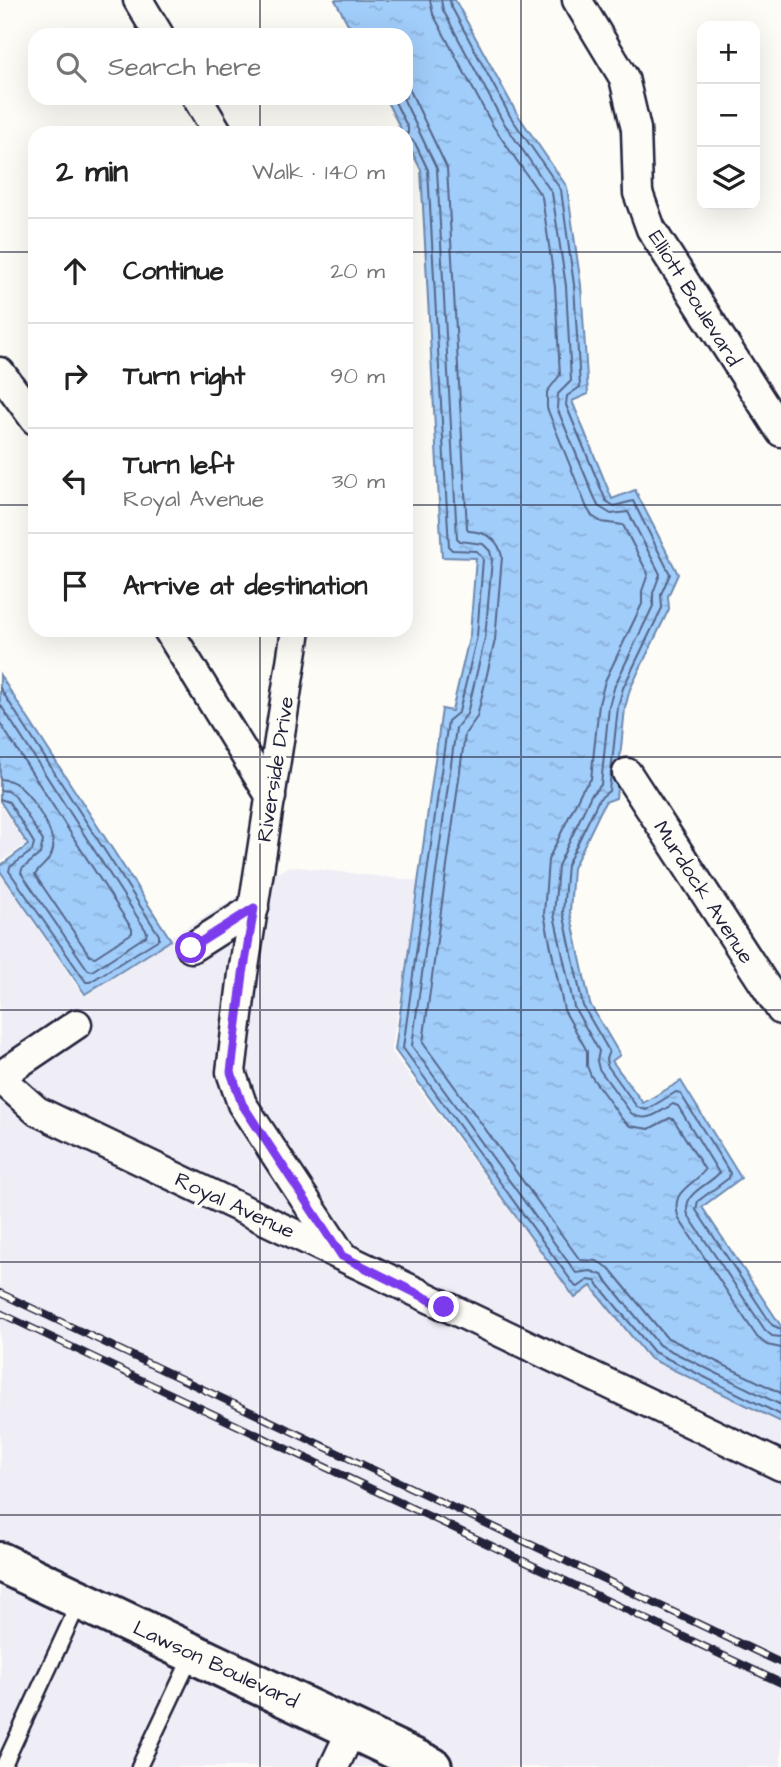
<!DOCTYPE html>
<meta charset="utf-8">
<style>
:root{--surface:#fff;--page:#f6f6f6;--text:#222;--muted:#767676;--line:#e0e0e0}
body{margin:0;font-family:"Architects Daughter",sans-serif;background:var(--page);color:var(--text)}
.controls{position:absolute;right:21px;top:21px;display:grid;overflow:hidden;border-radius:14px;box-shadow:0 7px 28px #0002}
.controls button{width:63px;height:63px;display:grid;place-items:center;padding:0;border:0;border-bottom:2px solid var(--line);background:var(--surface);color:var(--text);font:35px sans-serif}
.stop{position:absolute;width:21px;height:21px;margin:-16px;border:5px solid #7c3aed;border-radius:50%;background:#fff}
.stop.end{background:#7c3aed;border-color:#fff;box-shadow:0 2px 7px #0008}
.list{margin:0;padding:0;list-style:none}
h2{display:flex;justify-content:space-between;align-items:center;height:91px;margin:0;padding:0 28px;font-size:30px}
h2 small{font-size:23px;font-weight:400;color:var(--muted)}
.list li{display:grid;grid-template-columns:46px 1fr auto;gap:21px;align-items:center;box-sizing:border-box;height:105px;padding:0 28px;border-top:2px solid var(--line)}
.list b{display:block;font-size:26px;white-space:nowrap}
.list p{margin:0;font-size:23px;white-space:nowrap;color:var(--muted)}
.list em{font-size:23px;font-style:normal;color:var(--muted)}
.icon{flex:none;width:38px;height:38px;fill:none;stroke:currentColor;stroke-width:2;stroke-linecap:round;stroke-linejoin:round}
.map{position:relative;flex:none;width:781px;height:1767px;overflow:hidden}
.search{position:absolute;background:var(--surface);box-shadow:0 7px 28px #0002;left:28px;top:28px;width:385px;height:77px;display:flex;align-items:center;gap:18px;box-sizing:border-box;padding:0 24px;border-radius:21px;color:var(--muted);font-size:26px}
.panel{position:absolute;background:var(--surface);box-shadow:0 7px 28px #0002;left:28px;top:126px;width:385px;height:511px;border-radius:21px}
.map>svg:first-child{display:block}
</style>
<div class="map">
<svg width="781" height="1767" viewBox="0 0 781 1767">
<defs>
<pattern id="water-ripples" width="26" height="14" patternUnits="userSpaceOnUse" patternTransform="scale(1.75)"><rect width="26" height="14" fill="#a1cdfb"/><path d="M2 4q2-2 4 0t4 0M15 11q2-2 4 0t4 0" fill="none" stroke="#8ab0d8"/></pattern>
</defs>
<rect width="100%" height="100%" fill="#fdfcf7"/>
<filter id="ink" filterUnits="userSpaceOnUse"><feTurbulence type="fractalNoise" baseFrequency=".0143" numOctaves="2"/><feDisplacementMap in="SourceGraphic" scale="14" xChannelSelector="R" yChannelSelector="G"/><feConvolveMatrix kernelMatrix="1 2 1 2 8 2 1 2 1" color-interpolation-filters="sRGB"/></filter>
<g filter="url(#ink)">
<g fill="#efeef7">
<polygon points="0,805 26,844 0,862"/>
<polygon points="289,866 420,881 391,1051 575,1298 591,1286 649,1358 781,1422 781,1767 0,1767 0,873 83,995 170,937"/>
</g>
<g fill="url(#water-ripples)" stroke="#6e89ae" stroke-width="2">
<polygon points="335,0 455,0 516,112 567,187 581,285 588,394 572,401 612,499 635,490 678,574 668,596 669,609 630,689 625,708 616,798 605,802 573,868 570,912 590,1004 620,1055 612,1061 643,1103 681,1081 741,1178 702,1207 781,1326 781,1422 649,1358 591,1286 575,1298 395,1050 442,709 452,711 470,634 476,558 442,557 421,170 406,140 406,133 403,133 385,98 406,98 406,35 354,35"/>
<polygon points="0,675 171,940 85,994 0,871 0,866 28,845 0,801"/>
</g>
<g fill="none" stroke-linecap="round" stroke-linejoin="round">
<g stroke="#568" stroke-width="2">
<path d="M430,0L433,14L493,126L542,197L555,287L560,375L547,392V408L587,508L592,516L601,522L623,525L648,574L642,591V604L605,681L599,704L591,779L582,790L548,860L544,914L564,1010L587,1051V1066L591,1076L622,1119L630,1126L649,1129L670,1118L674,1120L705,1170C691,1188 669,1190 679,1219L757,1337L767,1345L781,1348"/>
<path d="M441,0L443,10L502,120L552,193L566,286L571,381L558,394L557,408L598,506L611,514L628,512L660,574L653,593V606L615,685L609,706L601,785L591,795L558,866L554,915L574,1007L599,1051L597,1061L599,1069L631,1113C646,1124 659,1112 673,1104L678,1106L719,1173C707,1187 682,1192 688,1215L765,1330L772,1336L781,1337"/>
<polyline points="450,0 451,6 510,116 561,190 574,285 580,387 567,396 566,405 606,501 614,506 633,501 670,574 661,594 662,608 623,688 618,707 609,791 599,799 567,865 563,912 583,1006 609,1051 606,1059 607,1065 637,1107 646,1110 676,1092 680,1093 730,1173 729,1178 698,1201 696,1210 772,1325 781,1329"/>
<path d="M406,82L447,168L467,528L469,531C487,532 499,539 502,557L495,640L477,717L465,734L423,1043L580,1260L597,1261L609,1268L666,1337L781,1393"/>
<polyline points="393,98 408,128 408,137 415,143 428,170 449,547 452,550 477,551 483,559 477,636 459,712 448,721 403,1048 575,1286 578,1287 588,1280 595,1281 654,1352 781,1415"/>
<polyline points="403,98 437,169 457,538 460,541 483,544 490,551 492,560 485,638 467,714 456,728 412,1046 576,1273 591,1271 602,1275 659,1345 781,1405"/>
<polyline points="0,688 159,935 159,939 90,982 86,982 9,871 10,867 32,851 34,843 9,802 0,799"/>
<polyline points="0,704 147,932 146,936 92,971 88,970 21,873 22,869 40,854 43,841 15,796 8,791 0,790"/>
<path d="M0,723L132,929V933L95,957L90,956L35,875C40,866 51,862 53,849C56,834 32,797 20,787C14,781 8,780 0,779"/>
</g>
<defs>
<g id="lane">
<polyline points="3,1767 80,1601"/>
<polyline points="139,1767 192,1655"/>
</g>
<g id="street">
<polyline points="138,0 159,35"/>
<polyline points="577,0 624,78 636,129 638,193 651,229 781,432"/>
<polyline points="197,98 218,133"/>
<polyline points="0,372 35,420"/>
<polyline points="168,630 271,797"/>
<polyline points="296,630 243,974 231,1072 242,1104 341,1254"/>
<polyline points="627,773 781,1010"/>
<polyline points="191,948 254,908"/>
<polyline points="0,1076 77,1024"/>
<polyline points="0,1078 37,1111 781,1466"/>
<polyline points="334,1767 352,1729"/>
</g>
<polyline id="secondary" points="0,1562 432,1767"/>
</defs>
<use href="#lane" stroke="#22223b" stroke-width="19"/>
<use href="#street" stroke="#22223b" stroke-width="33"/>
<use href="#secondary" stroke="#22223b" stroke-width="44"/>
<use href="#lane" stroke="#fdfcf7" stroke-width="14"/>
<use href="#street" stroke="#fdfcf7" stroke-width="28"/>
<use href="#secondary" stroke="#fdfcf7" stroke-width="38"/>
<defs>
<g id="rail">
<polyline points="0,1293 781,1663"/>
<polyline points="0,1313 781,1683"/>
</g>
</defs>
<use href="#rail" stroke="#22223b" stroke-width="8"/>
<use href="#rail" stroke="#fdfcf7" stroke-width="5" stroke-dasharray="16" stroke-linecap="butt"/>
</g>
</g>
<g fill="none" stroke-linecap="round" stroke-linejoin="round" filter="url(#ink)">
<polyline stroke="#7c3aed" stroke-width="9" points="191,948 254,908 243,974 231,1072 242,1104 342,1256 444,1307"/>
</g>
<path fill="none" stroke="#22223b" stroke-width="2" stroke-opacity="0.55" d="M260,0V35M521,0V1767M260,98V133M0,252H35M406,252H781M0,505H35M406,505H781M260,630V1767M0,757H781M0,1010H781M0,1262H781M0,1515H781"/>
<g text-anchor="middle" stroke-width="7" stroke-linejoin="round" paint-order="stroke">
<g font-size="21" fill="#22223b" stroke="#fdfcf7">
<text transform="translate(695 298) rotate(58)" y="7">Elliott Boulevard</text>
<text transform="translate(275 769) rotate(-81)" y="7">Riverside Drive</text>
<text transform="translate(704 892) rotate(57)" y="7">Murdock Avenue</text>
<text transform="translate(235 1205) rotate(25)" y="7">Royal Avenue</text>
<text transform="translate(216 1664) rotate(25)" y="7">Lawson Boulevard</text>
</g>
</g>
</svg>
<div class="controls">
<button>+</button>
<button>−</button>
<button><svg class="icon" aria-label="layers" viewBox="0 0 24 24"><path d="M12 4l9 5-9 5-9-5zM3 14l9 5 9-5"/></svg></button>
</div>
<div class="stop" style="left:191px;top:948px"></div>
<div class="stop end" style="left:444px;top:1307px"></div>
<div class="search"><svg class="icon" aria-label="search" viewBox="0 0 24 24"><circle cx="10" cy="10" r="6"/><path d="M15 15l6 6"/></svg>Search here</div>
<section class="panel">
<h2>2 min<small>Walk · 140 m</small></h2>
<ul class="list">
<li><svg class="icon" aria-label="ahead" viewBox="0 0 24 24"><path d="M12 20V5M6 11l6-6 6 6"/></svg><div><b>Continue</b></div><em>20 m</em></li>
<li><svg class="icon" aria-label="right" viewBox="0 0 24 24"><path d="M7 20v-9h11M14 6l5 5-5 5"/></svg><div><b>Turn right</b></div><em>90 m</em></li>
<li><svg class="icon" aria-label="left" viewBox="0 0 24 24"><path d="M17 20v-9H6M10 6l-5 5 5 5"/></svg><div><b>Turn left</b><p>Royal Avenue</p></div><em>30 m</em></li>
<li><svg class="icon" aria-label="arrive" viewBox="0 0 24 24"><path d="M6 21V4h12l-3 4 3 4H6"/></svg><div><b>Arrive at destination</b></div></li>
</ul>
</section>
</div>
